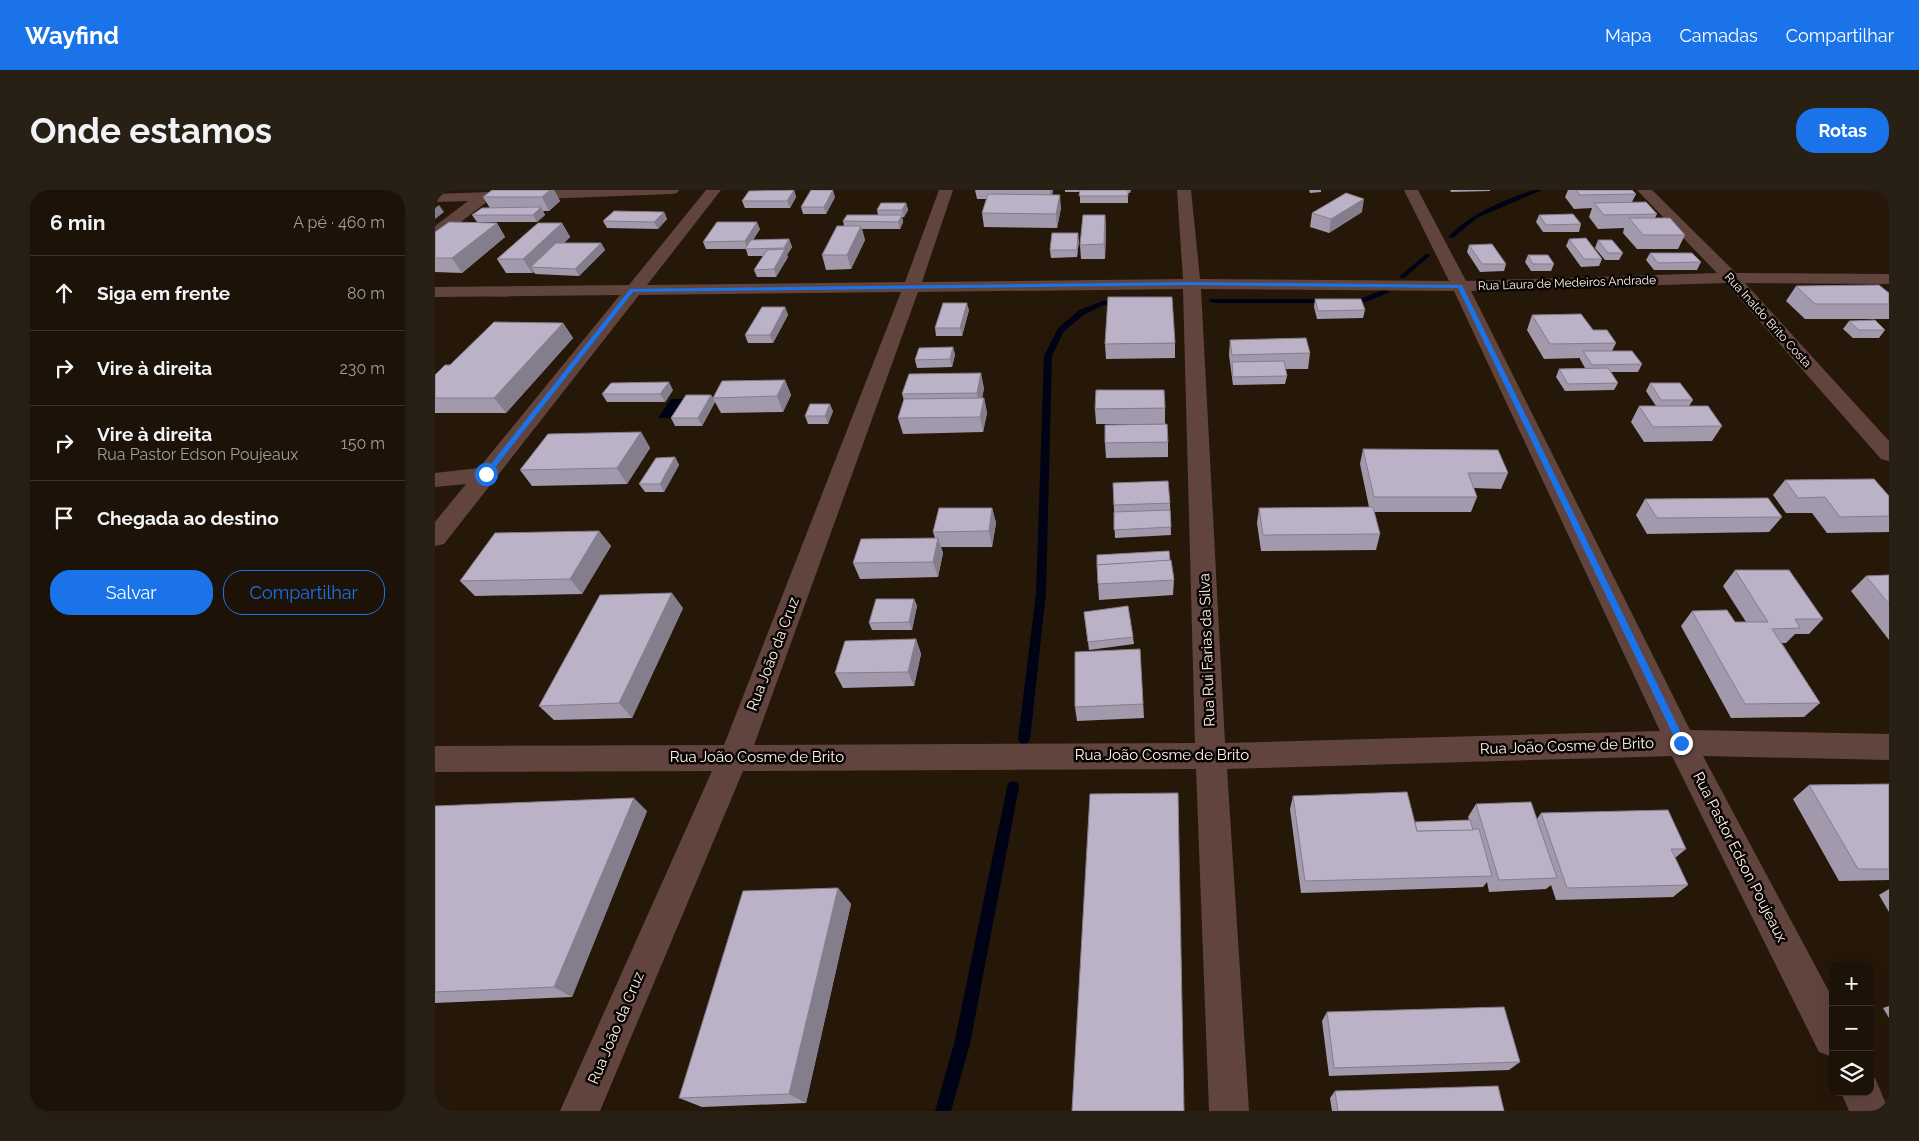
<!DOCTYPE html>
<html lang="pt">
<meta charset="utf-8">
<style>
:root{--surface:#1c1207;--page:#292015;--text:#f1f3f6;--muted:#a09e9b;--line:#3a3228;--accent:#1a73e8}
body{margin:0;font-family:Raleway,sans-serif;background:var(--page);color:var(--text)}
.controls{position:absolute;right:15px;bottom:15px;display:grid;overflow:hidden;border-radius:10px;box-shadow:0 5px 20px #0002}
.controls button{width:45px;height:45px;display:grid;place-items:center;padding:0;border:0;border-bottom:1px solid var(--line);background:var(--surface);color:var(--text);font:25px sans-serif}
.stop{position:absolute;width:15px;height:15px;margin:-11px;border:4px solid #1a73e8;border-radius:50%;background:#fff}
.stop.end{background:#1a73e8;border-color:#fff;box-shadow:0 1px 5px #0008}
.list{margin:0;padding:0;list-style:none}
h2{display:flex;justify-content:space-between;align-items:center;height:65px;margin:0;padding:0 20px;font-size:21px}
h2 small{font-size:16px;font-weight:400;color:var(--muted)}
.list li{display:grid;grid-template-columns:32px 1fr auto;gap:15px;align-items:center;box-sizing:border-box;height:75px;padding:0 20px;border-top:1px solid var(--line)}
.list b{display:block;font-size:19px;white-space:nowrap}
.list p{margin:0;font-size:16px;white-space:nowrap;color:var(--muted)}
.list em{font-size:16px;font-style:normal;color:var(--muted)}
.actions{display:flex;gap:10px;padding:15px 20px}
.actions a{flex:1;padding:11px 0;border:1px solid var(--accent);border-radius:20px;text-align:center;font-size:18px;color:var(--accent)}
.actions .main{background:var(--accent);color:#fff}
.icon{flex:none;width:28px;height:28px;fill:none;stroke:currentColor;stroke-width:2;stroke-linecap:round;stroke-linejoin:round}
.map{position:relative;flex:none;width:1454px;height:921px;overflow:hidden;border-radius:20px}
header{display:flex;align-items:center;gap:30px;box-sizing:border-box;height:70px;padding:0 25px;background:var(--accent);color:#fff}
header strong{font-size:24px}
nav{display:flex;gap:28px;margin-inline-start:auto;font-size:18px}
.intro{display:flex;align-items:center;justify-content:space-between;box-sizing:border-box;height:120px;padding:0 30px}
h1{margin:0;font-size:35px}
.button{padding:12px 22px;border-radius:20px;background:var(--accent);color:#fff;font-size:18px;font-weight:700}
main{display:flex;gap:30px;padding:0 30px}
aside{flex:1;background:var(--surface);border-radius:20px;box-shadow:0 5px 20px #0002}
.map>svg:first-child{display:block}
</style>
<header>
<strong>Wayfind</strong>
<nav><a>Mapa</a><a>Camadas</a><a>Compartilhar</a></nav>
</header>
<div class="intro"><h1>Onde estamos</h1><a class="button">Rotas</a></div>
<main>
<aside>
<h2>6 min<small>A pé · 460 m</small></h2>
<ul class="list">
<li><svg class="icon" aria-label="ahead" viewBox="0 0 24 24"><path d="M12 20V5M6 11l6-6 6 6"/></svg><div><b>Siga em frente</b></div><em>80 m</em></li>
<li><svg class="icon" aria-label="right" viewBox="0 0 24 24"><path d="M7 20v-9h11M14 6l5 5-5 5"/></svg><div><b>Vire à direita</b></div><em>230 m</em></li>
<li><svg class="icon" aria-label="right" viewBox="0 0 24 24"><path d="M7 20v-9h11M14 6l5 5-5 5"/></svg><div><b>Vire à direita</b><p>Rua Pastor Edson Poujeaux</p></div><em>150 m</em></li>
<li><svg class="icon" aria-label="arrive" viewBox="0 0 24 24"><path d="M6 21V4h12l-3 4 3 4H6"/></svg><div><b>Chegada ao destino</b></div></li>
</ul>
<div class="actions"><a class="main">Salvar</a><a>Compartilhar</a></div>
</aside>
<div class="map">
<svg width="1454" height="921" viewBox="0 0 1454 921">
<rect width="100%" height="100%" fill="#261809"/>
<polygon fill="#000316" points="236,209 249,209 238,228 223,228"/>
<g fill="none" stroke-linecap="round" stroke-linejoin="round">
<g fill="#000316" fill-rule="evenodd">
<path d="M1098,0H1107L1042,28L1018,48L1013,47C1036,23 1067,11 1098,0Z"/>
<polygon points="991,64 996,65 969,88 965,88 965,86"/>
<path d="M950,99L954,101L953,103C940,108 921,119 907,111L911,109H925Z"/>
<polygon points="775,109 895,109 899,111 895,113 778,113 774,111"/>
<polygon points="688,110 692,112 691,114 669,115 650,124 629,141 617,166 611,403 595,549 593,553 589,554 585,553 583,549 601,403 609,166 623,138 644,120 668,111"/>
<polygon points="578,591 583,593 584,597 535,854 516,921 500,921 519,854 572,597 573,593"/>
</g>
<g fill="#62443e" fill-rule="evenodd">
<polygon points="105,0 244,0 242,3 237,4 53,11 6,47 0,49 0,36 33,11 0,12 0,4"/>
<path d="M271,0H286L212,95L470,92L504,0H518L487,92L748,89L742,0H756L765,89L1014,91L969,0H983L1031,91L1282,83L1202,0H1217L1301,83L1454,84V94L1310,93L1454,251V271L1446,269L1291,93L1036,101L1255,540L1454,544V570L1268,566L1398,809V867L1384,862L1237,566L792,579L814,921H774L761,579L308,581L165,921H125L277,581L0,582V556L289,555L466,102L204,105L9,354L0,356V332L31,294L0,297V283L44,278L185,105L0,107V97L194,95ZM748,99L760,553L319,555L483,102ZM766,99L1019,101L1225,541L790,553Z"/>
<polygon points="1435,886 1440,888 1454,921 1414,921 1406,902 1435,902"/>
</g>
</g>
<g fill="#a299ac">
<polygon points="119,0 125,11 114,21 108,21 110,25 102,32 42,32 37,25 55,18 48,7"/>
<polygon points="359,0 361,7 355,18 310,18 307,11"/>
<polygon points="540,0 618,0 617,5 626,18 622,38 549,37 547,23 552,9 542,9"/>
<polygon points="630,0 696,0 695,3 693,3 693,13 645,13 645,2 630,2"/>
<polygon points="874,0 886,0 886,2 875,3"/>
<polygon points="1015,0 1055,0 1055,1 1016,2"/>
<polygon points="1133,0 1197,0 1201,4 1197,12 1222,24 1220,28 1250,45 1243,59 1202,59 1188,43 1189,38 1163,39 1154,27 1157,18 1139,19 1130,7"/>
<polygon points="400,7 391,24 368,24 366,17"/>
<polygon points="471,13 473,20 469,27 467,27 468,32 465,39 427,39 430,50 416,79 391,80 387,65 409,36 408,31 443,25 442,20"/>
<polygon points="229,22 232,29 223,39 172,38 168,31"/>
<polygon points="927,22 894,43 875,37 877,23"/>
<polygon points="670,25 671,39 670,69 646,69 645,55"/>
<polygon points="1104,25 1146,34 1144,42 1108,42 1101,32"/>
<polygon points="62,33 70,47 27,83 0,82 0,42"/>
<polygon points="127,33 135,47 129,53 166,53 170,60 144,86 100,84 99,82 97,83 71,83 62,69"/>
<polygon points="325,39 318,50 354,49 357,57 352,65 353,67 341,87 322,87 319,80 328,66 313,66 311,59 271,59 268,52"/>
<polygon points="1134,49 1167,69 1164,76 1146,77 1131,56"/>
<polygon points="644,50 642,67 616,68 615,60"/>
<polygon points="1163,50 1188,63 1184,70 1170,70 1160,58"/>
<polygon points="1034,55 1071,74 1069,81 1045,82 1032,62"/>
<polygon points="1215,63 1266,72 1262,80 1219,80 1211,70"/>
<polygon points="1093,65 1119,74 1116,81 1096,81 1090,72"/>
<polygon points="1361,96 1454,103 1454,129 1370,129 1351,111"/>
<polygon points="880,109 930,120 928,128 882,129 879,117"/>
<polygon points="350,117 353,125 338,153 313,153 310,145"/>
<polygon points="534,120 527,146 501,146 500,138"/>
<polygon points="1097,125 1158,140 1181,153 1177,161 1207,174 1203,182 1176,182 1183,193 1179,200 1130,201 1121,187 1124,179 1150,178 1145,169 1145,168 1109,169 1092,140"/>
<polygon points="1414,131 1450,140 1444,148 1418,148 1408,139"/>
<polygon points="128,133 138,148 71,223 0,223 0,185 15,175"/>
<polygon points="795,150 875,163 873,179 850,179 852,186 850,194 798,195 794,165"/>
<polygon points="740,153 740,168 671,169 670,154"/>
<polygon points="518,157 520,165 517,177 482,178 480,170"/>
<polygon points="350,190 356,205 348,222 286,223 280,212 267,236 240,236 236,228 276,205 278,208"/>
<polygon points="1215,193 1258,210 1254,216 1287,236 1277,251 1209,252 1196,232 1204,216 1221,216 1211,201"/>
<polygon points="549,198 547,208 549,208 552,223 548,242 468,244 463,228 469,210 467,204"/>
<polygon points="238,200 230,212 172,212 167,204"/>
<polygon points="730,218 730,234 661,234 660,219"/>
<polygon points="398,221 393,234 373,234 370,226"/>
<polygon points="206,242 215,258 192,294 97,296 85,280"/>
<polygon points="733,252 733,267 671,268 670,253"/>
<polygon points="928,259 1073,283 1066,299 1039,298 1042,307 1036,322 939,322 945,344 941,360 826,361 822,333 824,318 934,317 925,274"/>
<polygon points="240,267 244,275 229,302 210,302 204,294"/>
<polygon points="1350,290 1454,306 1454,342 1392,343 1377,323 1351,323 1338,305"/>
<polygon points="678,293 735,313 736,345 680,348"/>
<polygon points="1210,309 1347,327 1334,342 1212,344 1201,325"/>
<polygon points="557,318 561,333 557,357 506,357 508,363 503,387 425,389 418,373 500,348 498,342"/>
<polygon points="164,341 176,356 147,404 40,406 25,391"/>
<polygon points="735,371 739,390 738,405 664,410 663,394"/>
<polygon points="1300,380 1388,429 1374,444 1360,444 1351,453 1347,453 1385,513 1369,527 1296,528 1246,436 1257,421 1300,432 1311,432 1288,396"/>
<polygon points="1454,385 1454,450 1416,401 1431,386"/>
<polygon points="479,409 482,416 477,440 437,440 434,433"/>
<polygon points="248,418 197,528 119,530 104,516"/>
<polygon points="649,422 698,447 699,454 654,460"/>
<polygon points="481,449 486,464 479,496 408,498 400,483"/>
<polygon points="705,459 709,528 642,531 640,517"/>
<polygon points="1454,594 1454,690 1404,691 1358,609 1374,595"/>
<polygon points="858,606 980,632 1034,630 1033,627 1041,614 1102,629 1106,623 1251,659 1240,668 1253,695 1238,707 1121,710 1116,695 1111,699 1054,702 1052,692 1048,697 866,703 855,619"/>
<polygon points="0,616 212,621 137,807 0,813"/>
<polygon points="403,698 416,714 371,913 267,917 244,908"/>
<polygon points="1454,699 1454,722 1444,705"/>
<polygon points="1454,816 1454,828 1448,818"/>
<polygon points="892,822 1085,872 1074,880 894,886 887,831"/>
<polygon points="900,901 1069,921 897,921 895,908"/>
</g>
<g fill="#847d8c">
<polygon points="115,0 119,0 125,11 114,21 107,7"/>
<polygon points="359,0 361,7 355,18 352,11"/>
<polygon points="398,0 400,7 391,24 389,17"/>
<polygon points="615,0 618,0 616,9"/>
<polygon points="625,5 626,18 622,38 621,24"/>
<polygon points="929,9 927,22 894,43 896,29"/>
<polygon points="471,13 473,20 469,27 467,20"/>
<polygon points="4,15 9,22 0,29 0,18"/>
<polygon points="106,17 110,25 102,32 98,25"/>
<polygon points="229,22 232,29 223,39 219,32"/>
<polygon points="467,25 468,32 465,39 463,32"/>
<polygon points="670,25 671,39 670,69 669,54"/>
<polygon points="322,32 325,39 312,59 310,51"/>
<polygon points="62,33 70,47 27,83 17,68"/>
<polygon points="127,33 135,47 104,77 96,77 99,82 97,83 88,69"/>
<polygon points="426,36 430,50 416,79 412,65"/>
<polygon points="643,43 644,50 642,67 642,60"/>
<polygon points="354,49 357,57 352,65 353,67 341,87 339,79 350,60 349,58"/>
<polygon points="166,53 170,60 144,86 140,79"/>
<polygon points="532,113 534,120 527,146 525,138"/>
<polygon points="350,117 353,125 338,153 335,145"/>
<polygon points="128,133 138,148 71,223 59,208"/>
<polygon points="518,157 520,165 517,177 515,169"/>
<polygon points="546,183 549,198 545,219 542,203"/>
<polygon points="350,190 356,205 348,222 342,206"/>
<polygon points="234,192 238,200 230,212 225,204"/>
<polygon points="276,205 280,212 267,236 263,228"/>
<polygon points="549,208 552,223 548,242 545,227"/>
<polygon points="395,214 398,221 393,234 390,226"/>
<polygon points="206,242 215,258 192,294 182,278"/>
<polygon points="240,267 244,275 229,302 225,294"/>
<polygon points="557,318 561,333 557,357 554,341"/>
<polygon points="164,341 176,356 147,404 135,389"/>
<polygon points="503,348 508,363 503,387 498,372"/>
<polygon points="237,403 248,418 197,528 184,513"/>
<polygon points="479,409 482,416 477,440 474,432"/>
<polygon points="481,449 486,464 479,496 473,482"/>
<polygon points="199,608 212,621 137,807 119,797"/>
<polygon points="403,698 416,714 371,913 354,904"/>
</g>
<g fill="#bcb2c8" stroke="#847d8c">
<polygon points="57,0 115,0 107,7 48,7"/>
<polygon points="359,0 352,11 307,11 314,1"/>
<polygon points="376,0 398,0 389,17 366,17"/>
<polygon points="645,0 693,0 693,6 644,6"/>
<polygon points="1141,0 1197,0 1201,4 1145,5"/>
<polygon points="911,3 929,9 896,29 877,23"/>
<polygon points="553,4 625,5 621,24 547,23"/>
<polygon points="1211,12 1222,24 1169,25 1159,13"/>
<polygon points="446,13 471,13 467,20 442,20"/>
<polygon points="106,17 98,25 37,25 47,18"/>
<polygon points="179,21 229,22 219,32 168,31"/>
<polygon points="1138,24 1146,34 1111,35 1104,25"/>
<polygon points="412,25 467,25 463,32 408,31"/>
<polygon points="648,25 670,25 669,54 645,55"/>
<polygon points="1194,28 1235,28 1250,45 1208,45"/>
<polygon points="14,32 62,33 17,68 0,68 0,42"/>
<polygon points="282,32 322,32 310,51 268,52"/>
<polygon points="103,33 127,33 88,69 62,69"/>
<polygon points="402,36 426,36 412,65 387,65"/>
<polygon points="617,43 643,43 642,60 615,60"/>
<polygon points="1151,48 1167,69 1149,69 1134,49"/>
<polygon points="354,49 349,58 310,59 316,50"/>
<polygon points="1163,50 1177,50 1188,63 1173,63"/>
<polygon points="121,53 166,53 140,79 96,77"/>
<polygon points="1057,54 1071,74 1047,74 1034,55"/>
<polygon points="350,59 339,79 319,80 332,60"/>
<polygon points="1215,63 1257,63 1266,72 1223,73"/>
<polygon points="1093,65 1113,65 1119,74 1098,74"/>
<polygon points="1444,95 1454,103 1454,114 1380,114 1361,96"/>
<polygon points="673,107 737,107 740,153 670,154"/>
<polygon points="880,109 926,109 930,120 883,121"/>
<polygon points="508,113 532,113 525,138 500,138"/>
<polygon points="327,117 350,117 335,145 310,145"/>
<polygon points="1146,124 1158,140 1172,140 1181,153 1115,154 1097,125"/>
<polygon points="1440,130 1450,140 1424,140 1414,131"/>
<polygon points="59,132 128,133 59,208 0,208 0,185 10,175 15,175"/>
<polygon points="871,148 875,163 797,165 795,150"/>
<polygon points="518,157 515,169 480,170 484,158"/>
<polygon points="1148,161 1197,161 1207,174 1157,175"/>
<polygon points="849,171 852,186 798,187 797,172"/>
<polygon points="1173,178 1183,193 1133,194 1124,179"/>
<polygon points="546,183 542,203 467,204 474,184"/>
<polygon points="350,190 342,206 278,208 287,191"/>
<polygon points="234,192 225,204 167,204 176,193"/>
<polygon points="1215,193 1245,193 1258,210 1226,210"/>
<polygon points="661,200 729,200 730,218 660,219"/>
<polygon points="251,205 276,205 263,228 236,228"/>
<polygon points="549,208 545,227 463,228 469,209"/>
<polygon points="375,214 395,214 390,226 370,226"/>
<polygon points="1204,216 1273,216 1287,236 1218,237"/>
<polygon points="732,234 733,252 670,253 670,235"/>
<polygon points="206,242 182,278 85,280 113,244"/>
<polygon points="928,259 1063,260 1073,283 1033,283 1042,307 939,307"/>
<polygon points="240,267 225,294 204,294 221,268"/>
<polygon points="1439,289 1454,306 1454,326 1405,327 1390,307 1363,308 1350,290"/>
<polygon points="733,291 735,313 679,315 678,293"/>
<polygon points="1333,308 1347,327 1222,328 1210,309"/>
<polygon points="938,317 945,344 828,345 824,318"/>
<polygon points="504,318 557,318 554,341 498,342"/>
<polygon points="735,320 736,337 679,340 679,322"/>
<polygon points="164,341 135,389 25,391 60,343"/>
<polygon points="503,348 498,372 418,373 426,349"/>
<polygon points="734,361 735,371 662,375 662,365"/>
<polygon points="736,370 739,390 663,394 662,375"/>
<polygon points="1300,380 1354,380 1388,429 1360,429 1365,438 1337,439 1385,513 1310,514 1257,421 1292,420 1300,432 1333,432"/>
<polygon points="1454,385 1454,414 1431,386"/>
<polygon points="237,403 184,513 104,516 165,405"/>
<polygon points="441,409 479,409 474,432 434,433"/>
<polygon points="693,416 698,447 653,452 649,422"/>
<polygon points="481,449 473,482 400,483 410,451"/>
<polygon points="705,459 708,514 640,517 640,462"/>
<polygon points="1454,594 1454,679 1423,679 1374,595"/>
<polygon points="972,602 982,641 1044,639 1057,686 870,691 858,606"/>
<polygon points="743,603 749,921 637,921 655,604"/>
<polygon points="199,608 119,797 0,802 0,616"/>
<polygon points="1096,612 1122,688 1064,690 1041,614"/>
<polygon points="1233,620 1251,659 1236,659 1253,695 1132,698 1106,623"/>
<polygon points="1035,630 1038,640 982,641 980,632"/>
<polygon points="403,698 354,904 244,908 308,701"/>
<polygon points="1069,817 1085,872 899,878 892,822"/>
<polygon points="1063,896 1069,921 903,921 900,901"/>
</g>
<polygon fill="#1a73e8" points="757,92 1027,95 1251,553 1249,555 1243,555 1023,98 757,95 198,102 54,285 48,284 195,99"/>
<g text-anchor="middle" stroke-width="5" stroke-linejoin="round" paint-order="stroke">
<g font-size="12" fill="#fdf3ea" stroke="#0a0502">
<text transform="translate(1132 93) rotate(-2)" y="4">Rua Laura de Medeiros Andrade</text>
<text transform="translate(1333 130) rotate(48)" y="4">Rua Inaldo Brito Costa</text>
</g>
<g font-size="15" fill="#fdf3ea" stroke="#0a0502">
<text transform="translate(772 460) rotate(-92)" y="5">Rua Rui Farias da Silva</text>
<text transform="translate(338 464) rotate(-69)" y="5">Rua João da Cruz</text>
<text transform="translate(1132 556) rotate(-2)" y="5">Rua João Cosme de Brito</text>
<text x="727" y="570">Rua João Cosme de Brito</text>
<text x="322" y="572">Rua João Cosme de Brito</text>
<text transform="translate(1305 667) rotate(63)" y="5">Rua Pastor Edson Poujeaux</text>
<text transform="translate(181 838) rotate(-67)" y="5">Rua João da Cruz</text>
</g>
</g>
</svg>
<div class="controls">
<button>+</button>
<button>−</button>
<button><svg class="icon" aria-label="layers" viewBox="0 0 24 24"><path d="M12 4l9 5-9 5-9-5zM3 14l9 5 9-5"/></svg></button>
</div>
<div class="stop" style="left:51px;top:284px"></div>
<div class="stop end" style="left:1246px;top:553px"></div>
</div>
</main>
